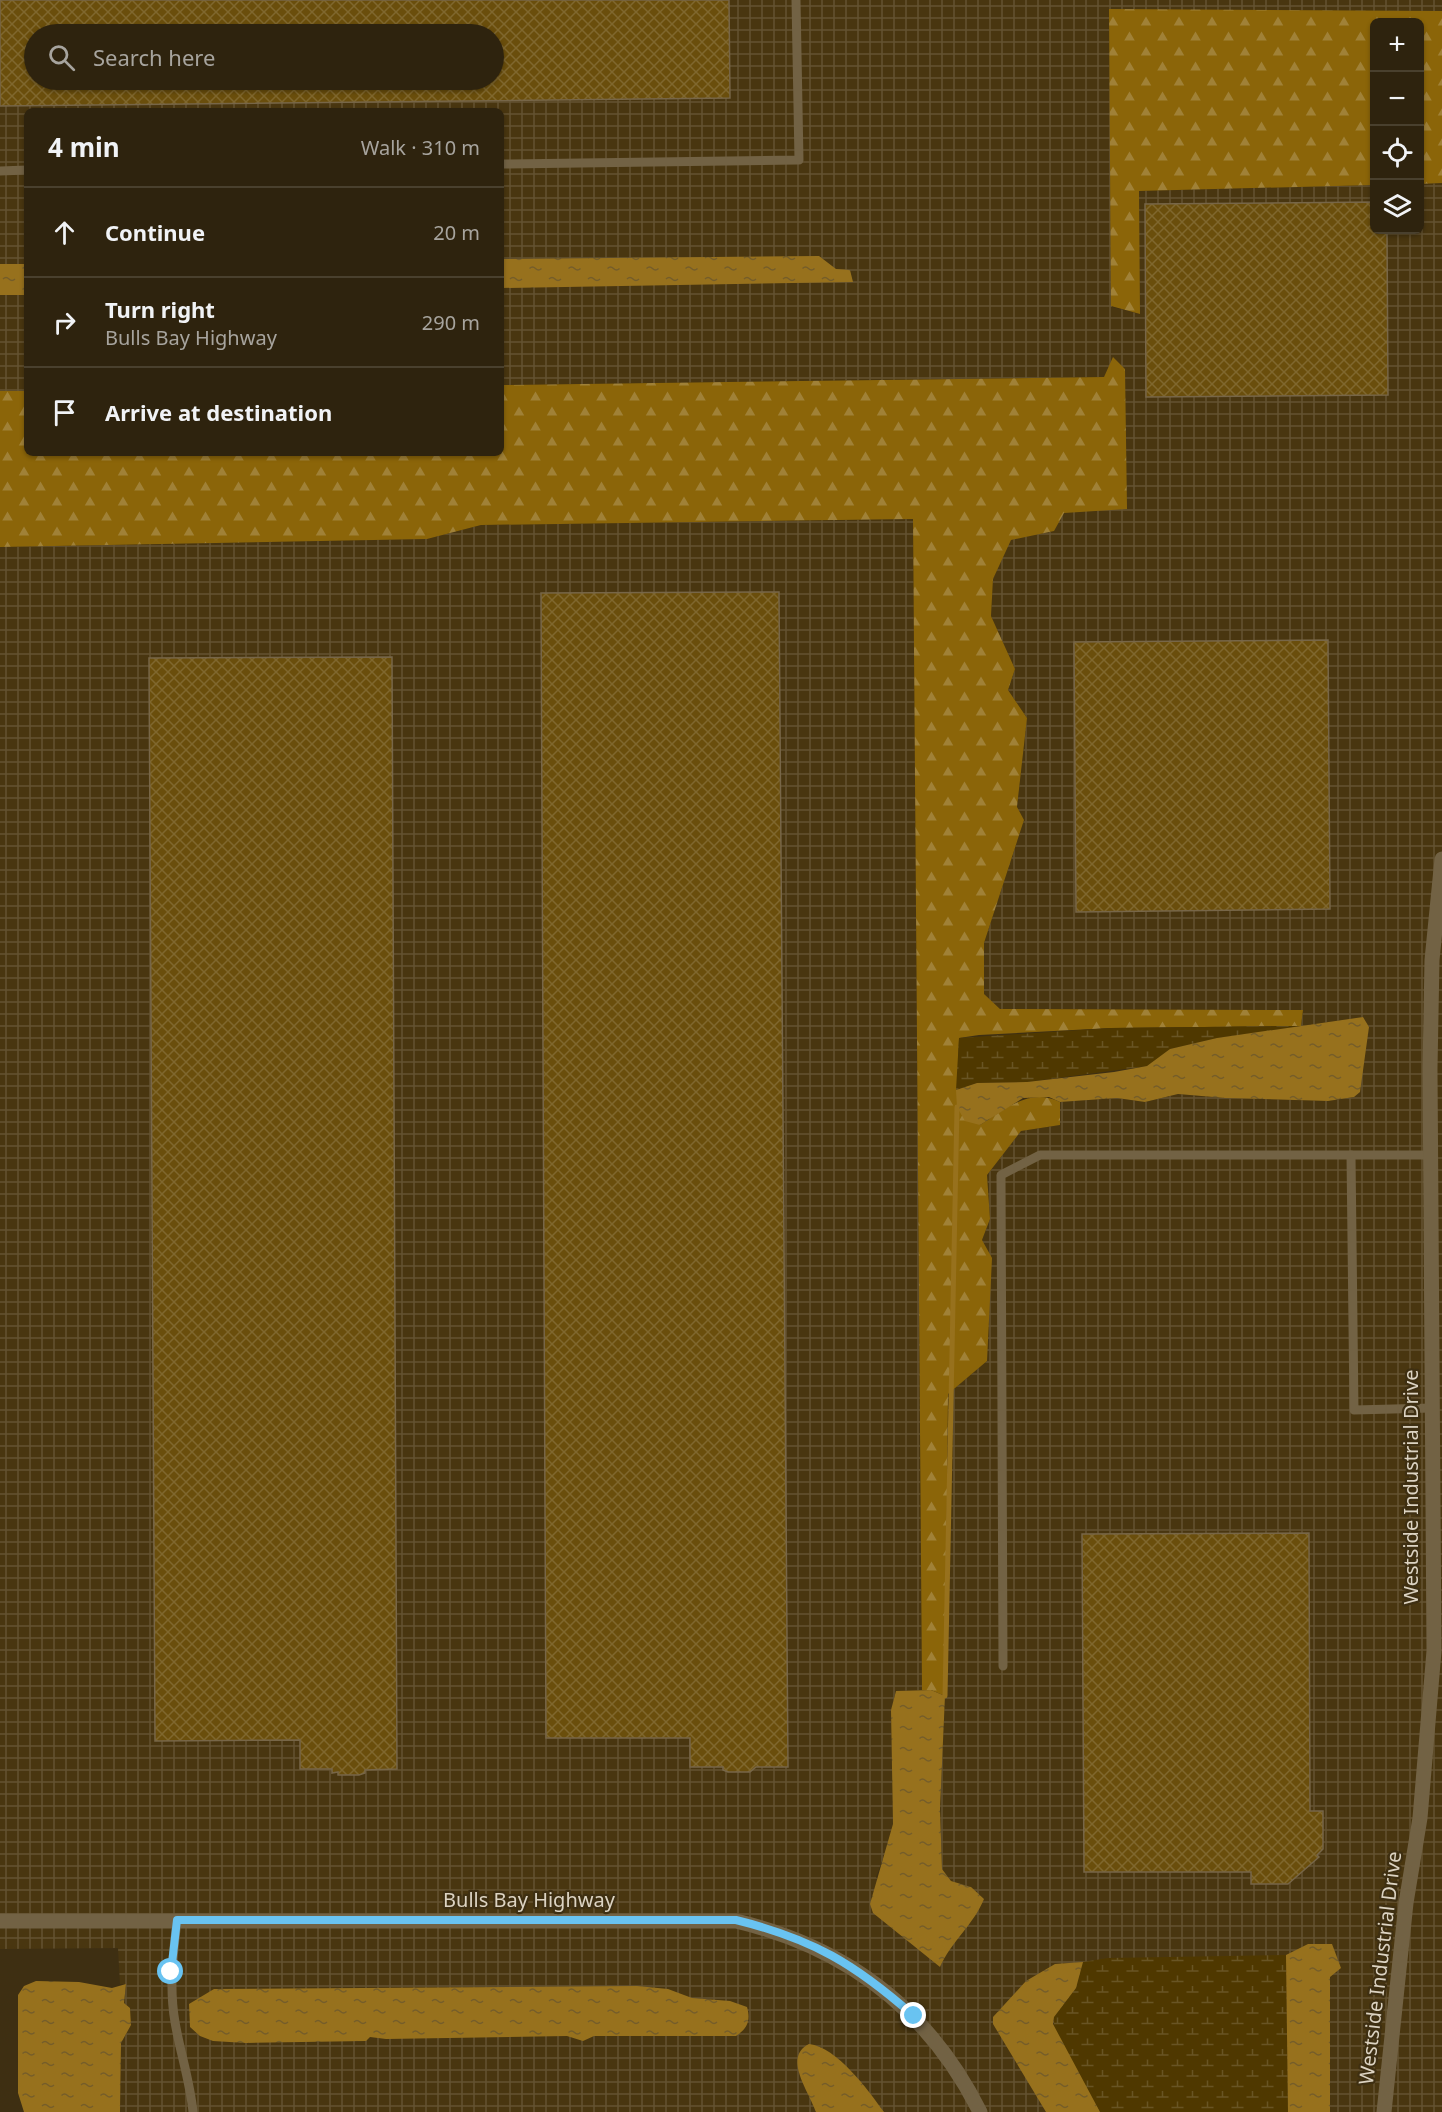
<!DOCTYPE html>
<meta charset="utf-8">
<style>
:root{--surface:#2e230e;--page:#3a2f1c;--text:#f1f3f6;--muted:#a7a49e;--line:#49402e}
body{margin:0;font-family:"Noto Sans",sans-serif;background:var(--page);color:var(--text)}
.controls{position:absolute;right:18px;top:18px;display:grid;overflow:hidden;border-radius:9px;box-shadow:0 2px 4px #0004}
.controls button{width:54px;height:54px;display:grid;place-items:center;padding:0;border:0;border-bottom:2px solid var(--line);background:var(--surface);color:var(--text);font:30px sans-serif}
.stop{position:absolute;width:18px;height:18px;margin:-14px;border:4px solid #69c3f1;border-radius:50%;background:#fff}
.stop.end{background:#69c3f1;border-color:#fff;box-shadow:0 2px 6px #0008}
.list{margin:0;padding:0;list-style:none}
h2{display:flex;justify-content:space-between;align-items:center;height:78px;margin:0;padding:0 24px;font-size:26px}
h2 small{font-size:20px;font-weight:400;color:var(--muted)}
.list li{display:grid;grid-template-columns:39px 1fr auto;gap:18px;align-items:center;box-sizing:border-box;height:90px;padding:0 24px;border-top:2px solid var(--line)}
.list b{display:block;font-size:22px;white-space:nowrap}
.list p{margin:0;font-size:20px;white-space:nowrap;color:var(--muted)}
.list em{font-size:20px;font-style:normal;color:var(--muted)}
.icon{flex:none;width:33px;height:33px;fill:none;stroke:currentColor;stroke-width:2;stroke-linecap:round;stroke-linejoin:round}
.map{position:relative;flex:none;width:1442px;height:2112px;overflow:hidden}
.search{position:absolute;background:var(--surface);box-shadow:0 2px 4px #0004;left:24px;top:24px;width:480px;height:66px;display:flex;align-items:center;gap:15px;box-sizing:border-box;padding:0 21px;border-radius:33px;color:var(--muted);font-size:22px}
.panel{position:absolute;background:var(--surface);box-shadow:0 2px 4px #0004;left:24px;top:108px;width:480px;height:348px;border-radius:9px}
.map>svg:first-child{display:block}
</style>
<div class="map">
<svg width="1442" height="2112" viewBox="0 0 1442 2112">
<defs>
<pattern id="industrial-grid" width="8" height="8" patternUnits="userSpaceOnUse" patternTransform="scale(1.5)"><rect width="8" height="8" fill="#493610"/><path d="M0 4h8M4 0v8" fill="none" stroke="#635231"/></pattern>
<pattern id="forest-firs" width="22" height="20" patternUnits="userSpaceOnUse" patternTransform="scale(1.5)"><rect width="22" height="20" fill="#8b6509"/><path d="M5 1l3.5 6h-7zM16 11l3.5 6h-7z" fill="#a08137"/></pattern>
<pattern id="wetland-marsh" width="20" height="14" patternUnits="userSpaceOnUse" patternTransform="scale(1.5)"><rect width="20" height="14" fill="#4f3800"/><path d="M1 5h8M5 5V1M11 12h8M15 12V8" fill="none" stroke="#685424"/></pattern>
<pattern id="water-ripples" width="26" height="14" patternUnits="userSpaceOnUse" patternTransform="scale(1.5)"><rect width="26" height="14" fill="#97711d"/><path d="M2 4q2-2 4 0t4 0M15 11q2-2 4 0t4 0" fill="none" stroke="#755d29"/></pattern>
<pattern id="building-cross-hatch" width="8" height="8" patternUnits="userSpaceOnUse" patternTransform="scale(1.5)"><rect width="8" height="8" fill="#6a4e0c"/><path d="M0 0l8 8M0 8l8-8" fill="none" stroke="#7f672e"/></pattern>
</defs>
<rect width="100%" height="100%" fill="#3e2f12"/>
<path fill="url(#industrial-grid)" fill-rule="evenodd" d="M0,0H1442V11L1109,10L1112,307L1140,314L1138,191L1374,185V230H1420V184L1442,183V2112H120L121,2043L131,2025L130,2008L124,2003L126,1984H120L118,1948L0,1949V547L427,539L481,525L913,519L922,1690L896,1691L891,1710L893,1824L891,1838L876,1877L940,1967L971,1887L951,1881L942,1869L940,1809L945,1696L948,1394L987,1361L982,1240L990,1219L987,1175L1021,1131L1060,1125V1102L1117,1098L1145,1102L1178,1094L1225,1098L1328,1101L1354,1097L1369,1027L1363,1017L1301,1026L1303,1010L1000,1009L983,994L984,943L1024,820L1017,808L1027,718L1008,690L1015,669L991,616L993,579L1010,540L1053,531L1114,358L1104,377L501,385V111H27V391H0ZM34,34H494V80H34Z"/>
<g fill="url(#forest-firs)">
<polygon points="1109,9 1442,11 1442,183 1420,184 1420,22 1374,22 1374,185 1139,191 1140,314 1111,306"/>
<path d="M1113,357L1125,369L1127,509L1064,513L1054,531L1011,540L993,579L991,616L1015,669L1008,690L1027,718L1017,807L1024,820L984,943V994L1000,1009L1303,1010L1301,1026L1111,1028L979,1035L959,1038L957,1106L980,1125C1005,1109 1030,1087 1060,1102V1125L1021,1131L987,1175L990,1219L982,1240L992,1258L987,1361L948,1394L945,1696L931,1690H922L913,519L481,525L427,539L0,547V391H27V453H501V385L1104,377Z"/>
</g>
<g fill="url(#wetland-marsh)">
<polygon points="1301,1026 1217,1038 1170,1049 1148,1066 1027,1082 977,1083 956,1090 959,1038 1111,1028"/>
<polygon points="1286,1955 1288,2112 1100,2112 1054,2031 1054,2017 1076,1988 1083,1962 1108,1958"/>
</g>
<g fill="url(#water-ripples)">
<polygon points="819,256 836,269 850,270 853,282 501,288 501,259"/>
<rect x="0" y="264" width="27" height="31"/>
<polygon points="1363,1017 1369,1027 1360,1092 1354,1097 1328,1101 1225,1098 1178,1094 1145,1102 1117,1098 1060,1102 1049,1097 1023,1098 980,1125 965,1121 957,1107 956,1090 977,1083 1027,1082 1114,1072 1147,1066 1170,1049 1217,1038"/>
<path d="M931,1690L945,1696L940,1809L942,1869L951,1881L971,1887L984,1899C974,1924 951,1942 940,1967L873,1913L870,1904L893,1824L891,1710L896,1691Z"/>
<polygon points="1308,1944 1332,1944 1341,1968 1330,1977 1330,2112 1288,2112 1286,1955"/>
<polygon points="1083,1962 1076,1988 1054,2017 1053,2024 1100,2112 1046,2112 993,2024 993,2017 1026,1981 1055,1964"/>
<polygon points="36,1981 79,1982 112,1988 126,1984 124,2003 130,2008 131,2025 121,2043 120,2112 24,2112 18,2093 18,1995 24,1986"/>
<path d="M637,1986L668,1989L692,1998L730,2001L747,2007C751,2021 747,2029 736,2036H594L583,2041L567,2036L386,2039L370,2037L366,2041L246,2043L213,2041L200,2036L190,2027L189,2004L214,1989Z"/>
<path d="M809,2044C837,2047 868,2090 884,2112H816C810,2093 782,2057 809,2044Z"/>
</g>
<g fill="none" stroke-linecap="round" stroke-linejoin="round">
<polyline stroke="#97711d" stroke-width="5" points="945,1696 957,1107"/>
</g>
<g fill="url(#building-cross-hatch)" stroke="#776648" stroke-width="1.5" fill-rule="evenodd">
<path d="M0,0H729L730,98L0,106ZM34,34H494V80H34Z"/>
<polygon points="1374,202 1374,230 1387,230 1388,395 1146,397 1145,204"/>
<polygon points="779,592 788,1767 756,1767 750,1772 728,1772 723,1770 723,1767 690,1767 690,1738 546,1738 541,593"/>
<polygon points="1328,640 1330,909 1076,912 1074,642"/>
<polygon points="392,657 397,1769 365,1770 365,1773 359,1775 338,1775 338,1772 332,1773 332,1769 300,1769 300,1740 155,1741 149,658"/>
<polygon points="1309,1533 1310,1811 1323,1811 1323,1849 1317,1855 1319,1857 1288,1884 1251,1884 1251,1872 1084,1872 1082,1534"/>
</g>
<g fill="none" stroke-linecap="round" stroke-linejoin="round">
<g stroke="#726244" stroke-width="9">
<polyline points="501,164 799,160 796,0"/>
<polyline points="0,171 27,170"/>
<polyline points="1351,1155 1354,1410 1432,1408"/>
<polyline points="1003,1666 1001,1175 1040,1155 1432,1155"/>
<path d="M177,1921C173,1954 169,1988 175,2022C180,2052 190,2081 193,2112"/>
</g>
<g stroke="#726244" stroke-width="15">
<path d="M0,1921H736C846,1947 929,2010 980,2112"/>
<polyline points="1384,2112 1406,1903 1420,1818 1434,1651 1430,1069 1432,960 1442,859"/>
</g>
</g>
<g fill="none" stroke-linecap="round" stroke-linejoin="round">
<path stroke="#69c3f1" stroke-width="8" d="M171,1972L177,1920H736C813,1939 855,1964 914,2016"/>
</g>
<g text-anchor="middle" stroke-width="4.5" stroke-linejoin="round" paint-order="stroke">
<g font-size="20" fill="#dcd3c2" stroke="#3e2f12">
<text transform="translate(1411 1487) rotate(-90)" y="7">Westside Industrial Drive</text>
<text x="529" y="1907">Bulls Bay Highway</text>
<text transform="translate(1380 1968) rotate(-83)" y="7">Westside Industrial Drive</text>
</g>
</g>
</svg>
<div class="controls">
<button>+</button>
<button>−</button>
<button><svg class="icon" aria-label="locate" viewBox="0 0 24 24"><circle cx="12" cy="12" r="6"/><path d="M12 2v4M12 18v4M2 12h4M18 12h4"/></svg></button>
<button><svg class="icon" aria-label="layers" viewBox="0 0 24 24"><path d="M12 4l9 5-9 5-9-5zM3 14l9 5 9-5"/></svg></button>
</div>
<div class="stop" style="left:171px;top:1972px"></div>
<div class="stop end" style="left:914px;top:2016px"></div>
<div class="search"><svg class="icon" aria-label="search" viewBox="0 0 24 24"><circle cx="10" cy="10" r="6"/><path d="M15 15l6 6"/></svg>Search here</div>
<section class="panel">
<h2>4 min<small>Walk · 310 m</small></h2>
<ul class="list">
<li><svg class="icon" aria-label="ahead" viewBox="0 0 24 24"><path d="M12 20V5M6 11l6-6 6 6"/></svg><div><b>Continue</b></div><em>20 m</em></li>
<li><svg class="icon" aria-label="right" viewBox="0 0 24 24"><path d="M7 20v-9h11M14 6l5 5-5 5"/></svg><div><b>Turn right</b><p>Bulls Bay Highway</p></div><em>290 m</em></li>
<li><svg class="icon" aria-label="arrive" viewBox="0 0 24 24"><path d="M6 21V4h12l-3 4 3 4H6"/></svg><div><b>Arrive at destination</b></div></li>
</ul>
</section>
</div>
